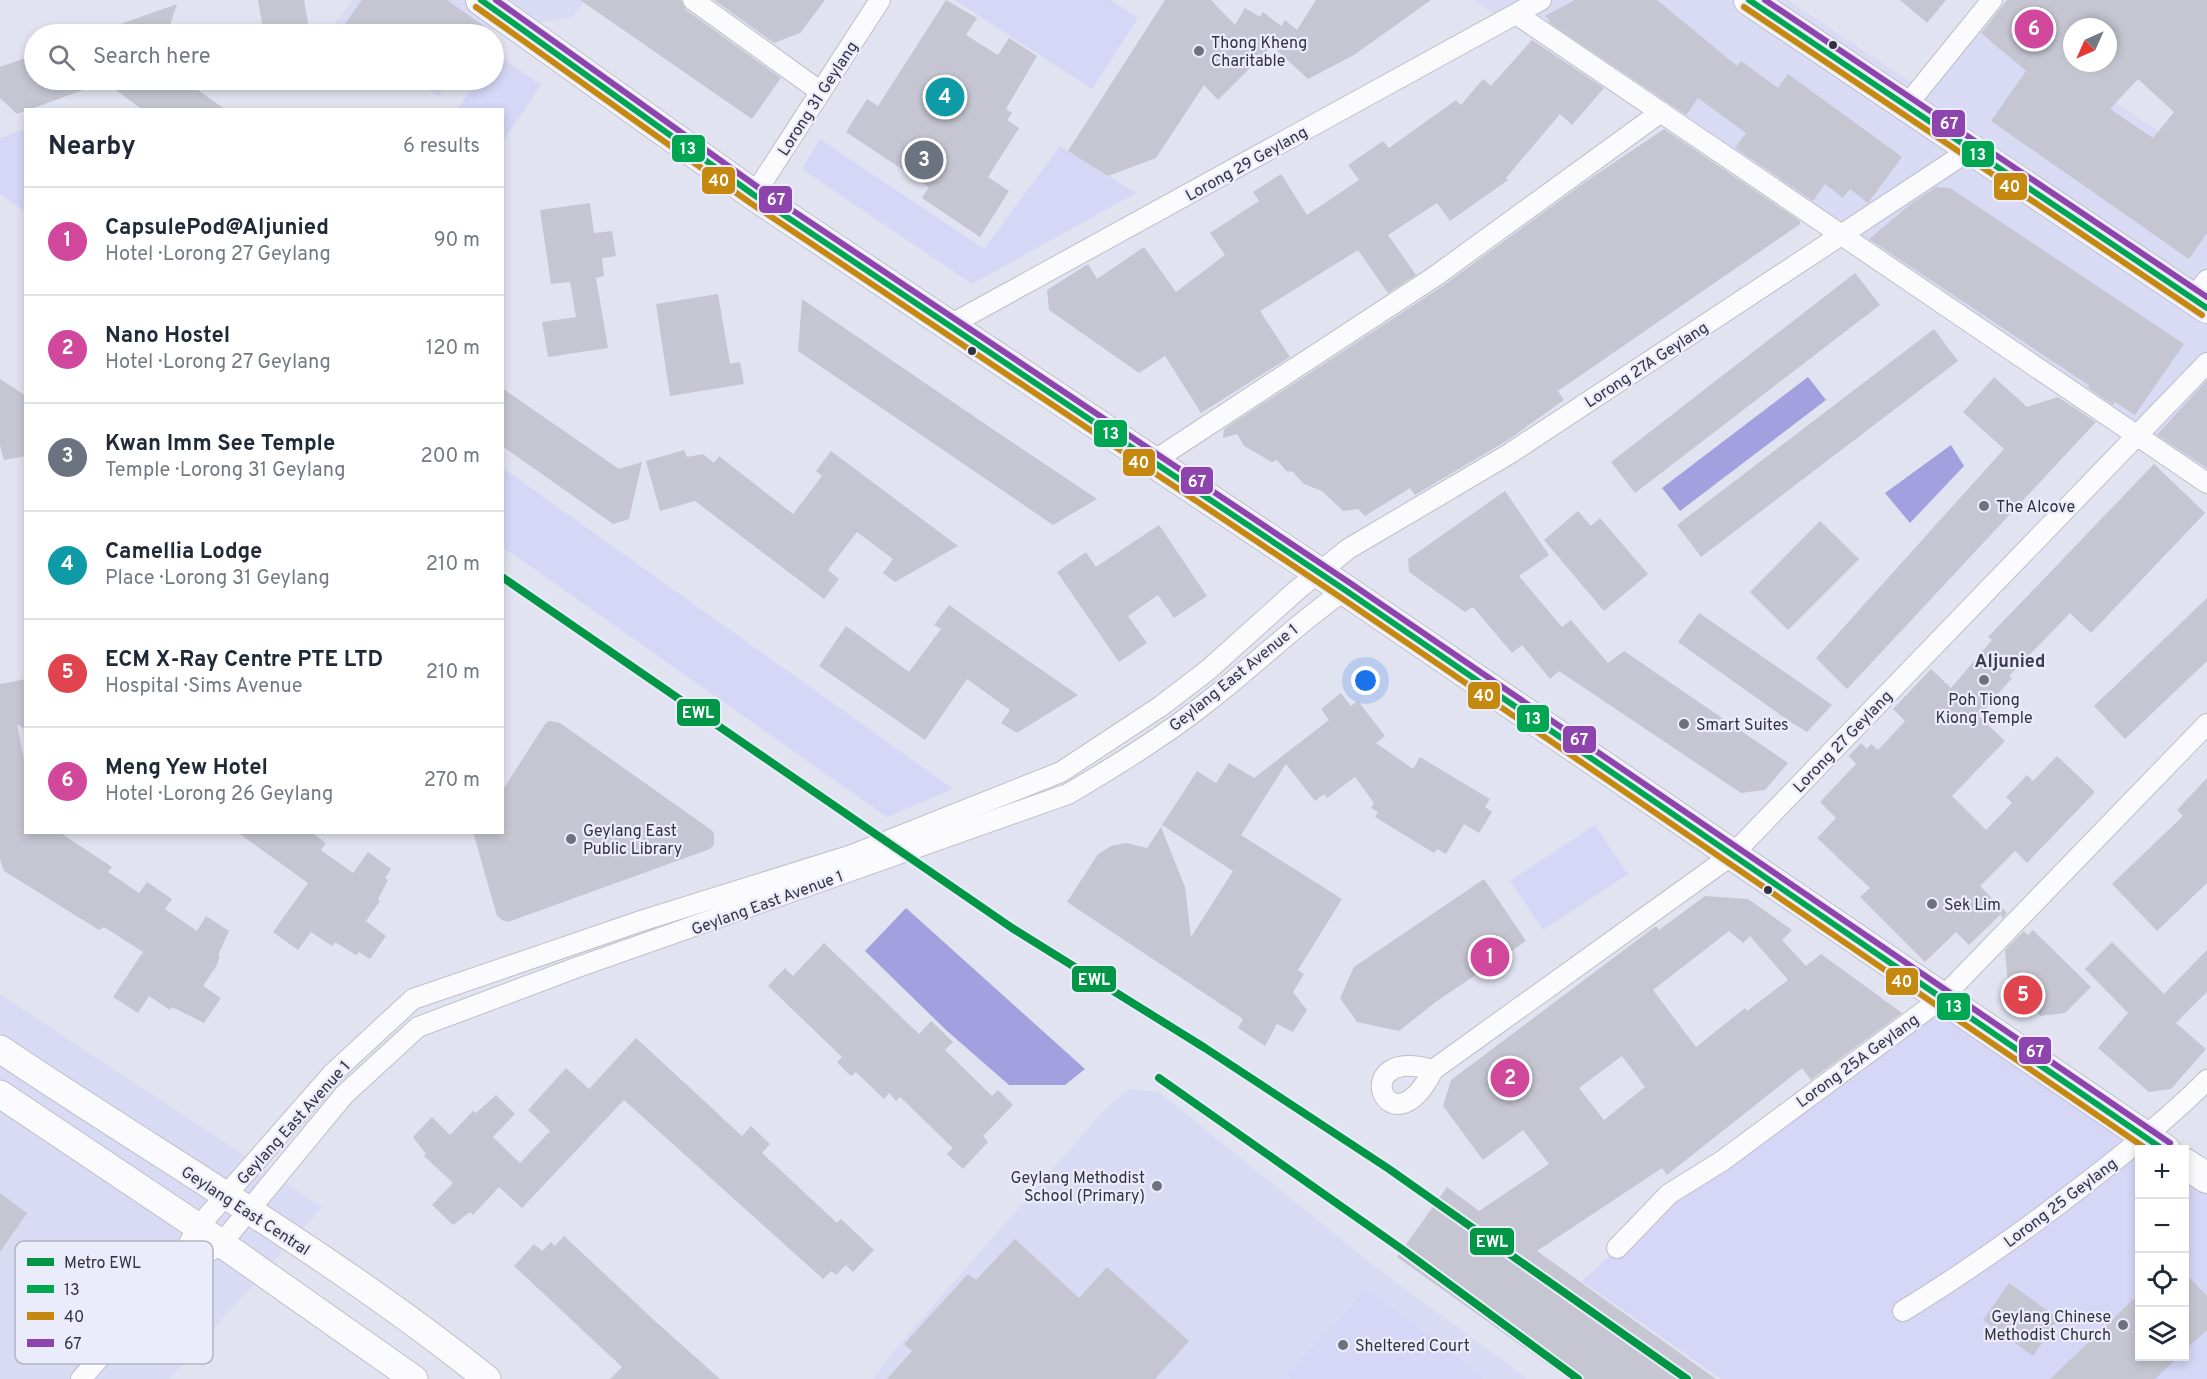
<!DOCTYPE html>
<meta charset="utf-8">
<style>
:root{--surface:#fff;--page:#f2f2f3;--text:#1f2937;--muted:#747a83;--line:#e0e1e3;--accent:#70717c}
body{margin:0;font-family:Overpass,sans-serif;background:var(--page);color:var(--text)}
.controls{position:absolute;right:18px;bottom:18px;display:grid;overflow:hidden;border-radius:0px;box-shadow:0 3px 9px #0003}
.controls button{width:54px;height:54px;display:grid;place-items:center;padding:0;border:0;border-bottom:2px solid var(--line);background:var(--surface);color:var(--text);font:30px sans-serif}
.compass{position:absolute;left:2063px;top:18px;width:54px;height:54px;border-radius:50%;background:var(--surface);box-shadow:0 3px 9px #0003;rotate:225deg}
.you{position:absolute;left:1366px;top:681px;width:21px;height:21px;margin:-15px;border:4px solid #fff;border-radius:50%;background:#1a73e8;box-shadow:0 0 0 9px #1a73e833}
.badge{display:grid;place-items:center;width:39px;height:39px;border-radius:50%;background:var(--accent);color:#fff;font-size:20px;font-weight:700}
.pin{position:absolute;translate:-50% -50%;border:3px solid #fff;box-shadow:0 2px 6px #0006}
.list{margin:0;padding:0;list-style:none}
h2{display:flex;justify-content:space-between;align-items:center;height:78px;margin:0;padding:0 24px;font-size:26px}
h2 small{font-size:20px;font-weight:400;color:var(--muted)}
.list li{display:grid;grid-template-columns:39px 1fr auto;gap:18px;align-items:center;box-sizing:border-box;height:108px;padding:0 24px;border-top:2px solid var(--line)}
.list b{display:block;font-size:22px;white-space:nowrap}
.list p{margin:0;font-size:20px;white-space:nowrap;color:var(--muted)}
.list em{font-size:20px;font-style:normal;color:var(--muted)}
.icon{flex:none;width:33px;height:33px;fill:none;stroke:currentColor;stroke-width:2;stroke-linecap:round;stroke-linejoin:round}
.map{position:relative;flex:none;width:2207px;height:1379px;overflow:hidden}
.search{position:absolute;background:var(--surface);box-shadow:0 3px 9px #0003;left:24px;top:24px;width:480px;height:66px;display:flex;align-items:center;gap:15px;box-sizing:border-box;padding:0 21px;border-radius:33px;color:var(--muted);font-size:22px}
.panel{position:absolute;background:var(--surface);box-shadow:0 3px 9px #0003;left:24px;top:108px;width:480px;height:726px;border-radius:0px}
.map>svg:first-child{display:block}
</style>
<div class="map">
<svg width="2207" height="1379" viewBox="0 0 2207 1379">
<rect width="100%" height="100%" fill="#e2e3f1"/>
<g fill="#d9daf3">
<polygon points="352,0 585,0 573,17 484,31 482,34 352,34 335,23"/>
<polygon points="1473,0 1788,0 1925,92 2011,0 2045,56 2207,163 2207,469"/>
<polygon points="414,80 450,80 438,97"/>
<polygon points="0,994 322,1207 169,1379 0,1379"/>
<polygon points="1129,1089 1159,1092 1374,1266 1528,1379 873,1379 897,1347 1108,1106"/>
</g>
<g fill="#d6d7f6">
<polygon points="955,0 1110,0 1138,18 1092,89"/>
<polygon points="496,54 541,85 503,141 502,110 457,109 478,80 494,80"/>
<polygon points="25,129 26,129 25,212 0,194 0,138"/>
<polygon points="820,139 984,249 1060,146 1136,193 972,284 802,169"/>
<polygon points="503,468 953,789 887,817 503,547"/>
<polygon points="1595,825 1628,874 1543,930 1510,881"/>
<path d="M1942,998L2140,1150V1356H2184L2185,1163L2207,1178V1379H1721L1582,1281C1695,1177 1820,1088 1942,998Z"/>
<polygon points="1366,1290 1449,1350 1482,1379 1291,1379 1287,1375"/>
</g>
<g fill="#a2a0df">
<polygon points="1808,377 1826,400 1680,511 1662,488"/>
<polygon points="1951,445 1964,466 1910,523 1885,493"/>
<polygon points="906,908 1085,1069 1065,1085 1009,1085 946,1030 865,951"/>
</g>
<g fill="#c5c6d2" fill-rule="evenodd">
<polygon points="258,0 304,0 310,34 264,34"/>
<polygon points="362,0 447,0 495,34 357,34 344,25"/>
<polygon points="580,0 681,0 686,10 781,78 752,119"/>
<polygon points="714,0 825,0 800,33 774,43"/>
<polygon points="946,0 977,18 966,35 998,55 1009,38 1037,56 1006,109 1012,113 1007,120 1019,128 988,177 1009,191 980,237 922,198 929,187 846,132 867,99 878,106"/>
<polygon points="1165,0 1211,0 1235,25 1245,8 1260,17 1263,12 1281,26 1285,20 1297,30 1316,0 1431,0 1354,55 1308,79 1272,46 1218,100 1204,85 1156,158 1108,176 1068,151"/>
<polygon points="1575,0 1657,0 1737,66 1741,61 1778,88 1788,74 1902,157 1868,203 1850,189 1843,198 1825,184 1813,201 1735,148 1746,133 1698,98 1686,115 1548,22 1550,20 1545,16"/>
<polygon points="1900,0 1946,0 1927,23"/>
<path d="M2007,0H2207V233L2189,259L1991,121L2026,71L1981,33ZM2072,27H2108V63H2072ZM2138,79L2174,112L2153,138L2110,109Z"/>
<polygon points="177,4 167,34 98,34 98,32"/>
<polygon points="1532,40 1604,88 1572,125 1560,114 1506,178 1508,180 1450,221 1437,203 1388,235 1416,275 1388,293 1358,250 1260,311 1290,357 1201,413 1165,356 1139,373 1049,310 1047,290 1088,264 1097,279 1144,247 1176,292 1225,255 1210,233 1259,201 1253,192 1281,174 1307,215 1359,180 1348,165 1383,141 1389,148 1456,100 1461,105 1483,79 1491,86"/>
<polygon points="34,55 34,80 184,80 226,110 143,110 105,82 17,114 0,98 0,67"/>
<polygon points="1664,129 1800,221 1800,224 1558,391 1564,400 1508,440 1415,495 1410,488 1365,516 1358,509 1343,511 1322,491 1304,484 1293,472 1286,471 1277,460 1272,462 1244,446 1237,434 1223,438 1224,429 1441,287 1588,180"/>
<polygon points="1936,187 1950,188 2184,344 2135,415 2115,402 2113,405 2087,387 2090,386 1869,239 1912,203"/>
<polygon points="590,203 594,233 612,231 616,256 602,258 604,276 596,278 608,348 548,357 542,322 576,317 570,282 551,284 540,210"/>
<polygon points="1855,273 1880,305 1635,493 1611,462"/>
<polygon points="718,294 730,364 740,362 744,384 670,396 656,304"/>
<polygon points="802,299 991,428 1097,499 1053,525 798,351"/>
<polygon points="1934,329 1958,361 1701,557 1677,525"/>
<polygon points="1994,377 2027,407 2058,397 2096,422 1847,689 1816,658 2004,449 1963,412"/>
<polygon points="0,379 26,396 26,456 4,460 0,446"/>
<polygon points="2207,380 2207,468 2157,435"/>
<polygon points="502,388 619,469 642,462 629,519 613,524 502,446"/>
<polygon points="684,450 687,457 703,454 714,463 719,456 793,514 822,476 816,471 831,451 958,546 895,582 883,573 893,559 857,532 828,570 839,579 824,599 695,501 660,511 646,461"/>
<polygon points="2154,464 2205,513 2091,633 2070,613 2009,676 2012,678 1979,716 2005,741 1952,796 1986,830 2012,803 2006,797 2027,775 2033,781 2057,756 2095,792 2027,863 2015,851 1980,886 2007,913 2002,919 2001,914 1969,945 1956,932 1925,962 1860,897 1870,888 1817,838 1836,818 1820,802 1856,764 1849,756 1861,743 1867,749 1871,744 1878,750 1905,721 1893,709 1931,669 1951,688 1992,640 1988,637"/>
<polygon points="1505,491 1549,555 1519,576 1562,627 1571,620 1608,663 1624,651 1788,763 1765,790 1741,793 1559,671 1550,679 1522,645 1512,653 1473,607 1465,612 1409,572 1408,559"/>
<polygon points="1578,511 1591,526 1600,518 1648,574 1604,611 1544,540"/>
<polygon points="1820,521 1859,559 1788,630 1750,592"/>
<polygon points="1159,525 1207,596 1174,618 1158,595 1128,616 1147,643 1119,662 1057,572 1086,552 1096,567"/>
<polygon points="2207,598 2207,661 2125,739 2094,706"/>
<polygon points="949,605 997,639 1078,695 1017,733 1001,723 1010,710 967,679 925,740 819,666 846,626 909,672 941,629 934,625"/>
<polygon points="1699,613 1802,684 1832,705 1807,732 1789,721 1678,642"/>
<polygon points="26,679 26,730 17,724 26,770 26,832 59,832 112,867 108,872 139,893 147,882 172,899 165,909 197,931 206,916 229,931 218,955 220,956 217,965 203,986 221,998 204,1023 172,1007 170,1010 149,996 138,1013 113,997 143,952 104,927 99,930 4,871 0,859 0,684"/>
<polygon points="1341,693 1351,706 1358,701 1385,736 1376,743 1413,769 1420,757 1490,799 1485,807 1492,812 1479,833 1464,824 1446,854 1437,849 1434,853 1375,817 1378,812 1371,808 1374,803 1355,777 1327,798 1324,794 1315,801 1286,764 1241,835 1342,899 1298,970 1304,974 1293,992 1307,1010 1293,1032 1277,1024 1265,1046 1238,1028 1243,1019 1067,902 1098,854 1111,846 1126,843 1147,848 1161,827 1185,887 1191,937 1233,871 1162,825 1197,771 1216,783 1229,763 1254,778 1329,720 1321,709"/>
<polygon points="549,721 560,723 710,829 714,833 714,845 710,849 508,922 502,920 497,916 473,832 502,832 502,791 545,724"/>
<polygon points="2207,778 2207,883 2157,931 2112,884 2183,816 2177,810"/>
<polygon points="237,832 311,832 326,843 321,850 353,873 368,852 391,869 385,878 388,880 378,899 380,901 366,921 386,936 370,959 359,952 356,955 335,942 332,946 311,932 298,950 273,932 308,883"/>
<polygon points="1484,879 1526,941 1437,1001 1399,1031 1357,1022 1340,998 1354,967"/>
<path d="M1705,896L1748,899L1792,930L1782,940L1806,966L1821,954L1902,1013L1811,1080L1802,1068L1667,1175L1662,1168L1537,1251L1716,1379H1568L1397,1257L1447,1187L1479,1211L1549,1164L1523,1130L1483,1160L1443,1106L1451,1080L1656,926L1659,930ZM1729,931L1743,943L1750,936L1788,980L1747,1011L1745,1008L1696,1047L1653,990ZM1622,1056L1645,1087L1604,1120L1579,1088Z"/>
<polygon points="2033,930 2091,987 2065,1013 2040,1016 2008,984 2005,950 2024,931 2028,935"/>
<polygon points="2112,942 2164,994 2207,950 2207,992 2176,1023 2206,1049 2171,1089 2149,1092 2098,1048 2128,1013 2085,969"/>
<polygon points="824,943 919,1034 931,1021 953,1042 945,1050 992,1096 998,1090 1013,1105 983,1136 988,1142 963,1169 947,1154 953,1148 900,1097 896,1101 889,1093 884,1099 856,1072 851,1076 837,1062 842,1057 768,986 785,968 793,976"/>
<polygon points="636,1038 742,1136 751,1126 770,1144 762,1153 837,1223 841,1219 874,1250 853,1272 846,1265 836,1275 831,1271 823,1279 624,1100 522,1208 499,1187 473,1215 470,1212 453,1225 432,1205 453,1183 424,1156 426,1154 413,1137 432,1117 450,1135 473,1111 476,1113 496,1095 515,1114 493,1137 520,1163 550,1131 528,1110 566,1068 589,1089"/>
<polygon points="0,1193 27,1213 0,1252"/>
<polygon points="564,1236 655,1321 720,1379 610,1379 622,1367 514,1266 534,1244 542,1251 551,1242 555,1246"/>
<polygon points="1015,1239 1079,1298 1107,1267 1189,1341 1155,1379 887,1379 912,1351 904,1344 968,1274 976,1280"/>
<polygon points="2184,1272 2207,1296 2207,1330 2184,1351"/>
<polygon points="2009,1283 2059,1319 2033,1356 1983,1320"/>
<polygon points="2139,1294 2139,1356 2179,1356 2155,1379 2050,1379"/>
</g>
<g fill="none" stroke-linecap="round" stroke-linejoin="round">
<defs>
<g id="minor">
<polyline points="693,0 821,92"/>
<polyline points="1516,14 2207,483"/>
<polyline points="1906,106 1992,0"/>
<polyline points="754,195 880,0"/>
<polyline points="2192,299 2207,280"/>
<polyline points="950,325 1541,0"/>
<polyline points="1152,462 1434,277 1661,112"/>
<path d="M1433,1070C1344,1044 1389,1158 1433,1070L1732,855L2207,363"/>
<polyline points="1617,1248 1669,1194 1722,1161 1942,998 2207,724"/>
<path d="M173,1274L221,1244L344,1095L418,1027L578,967L1068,794C1116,766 1163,737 1206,703C1254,666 1296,624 1345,590"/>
<path d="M1903,1311C1965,1273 2023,1232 2081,1187C2125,1153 2168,1119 2207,1080"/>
<polyline points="81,1379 172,1275 198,1227 333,1073 413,999 644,920 852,855 1061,772 1161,706 1208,670 1297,590 1348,549 1509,454 1970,150"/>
</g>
<g id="secondary">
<path d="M0,1049C162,1158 334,1256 487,1379"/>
<polyline points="0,1094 188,1220 414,1379"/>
</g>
<g id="primary">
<polyline points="481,0 754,195 1345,590 2165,1150"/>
<polyline points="1749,0 2207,308"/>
<polyline points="2184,1163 2207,1178"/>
</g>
</defs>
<use href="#minor" stroke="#bebfca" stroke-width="22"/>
<use href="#secondary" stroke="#bebfca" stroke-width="29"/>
<use href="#primary" stroke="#bebfca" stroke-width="32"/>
<use href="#minor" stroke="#fbfbfd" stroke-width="20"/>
<use href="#secondary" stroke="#fbfbfd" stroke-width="27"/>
<use href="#primary" stroke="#fbfbfd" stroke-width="30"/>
<defs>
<g id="bus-1">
<polyline points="481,0 754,195 1345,590 2164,1150"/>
<polyline points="1749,0 2207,308"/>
</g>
<g id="bus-2">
<polyline points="476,7 749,202 1340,597 2148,1150"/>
<polyline points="1744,7 2202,315"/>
</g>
<g id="bus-3">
<polyline points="496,0 759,188 1350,583 2170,1143"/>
<polyline points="1765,0 2207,297"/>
</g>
</defs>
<use href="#bus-1" stroke="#ebecfb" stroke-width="10"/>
<use href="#bus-2" stroke="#ebecfb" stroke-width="10"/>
<use href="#bus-3" stroke="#ebecfb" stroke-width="10"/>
<use href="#bus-1" stroke="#00a651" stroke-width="6"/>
<use href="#bus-2" stroke="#c6890f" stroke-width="6"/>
<use href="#bus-3" stroke="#8e44ad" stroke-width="6"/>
<defs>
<g id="metro-1">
<polyline points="502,577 1012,928 1205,1048 1389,1169 1687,1379"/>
<polyline points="1159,1078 1403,1250 1578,1379"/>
</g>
</defs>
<use href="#metro-1" stroke="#ebecfb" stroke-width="12"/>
<use href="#metro-1" stroke="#009645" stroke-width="8"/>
</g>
<g fill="#32333d" stroke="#ebecfb" stroke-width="2">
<circle cx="1833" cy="45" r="5"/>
<circle cx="972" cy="351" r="5"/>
<circle cx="1768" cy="890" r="5"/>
</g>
<g fill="#70717c" stroke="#ebecfb" stroke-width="2">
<circle cx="1199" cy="51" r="6"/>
<circle cx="1984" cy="506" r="6"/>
<circle cx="1984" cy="680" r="6"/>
<circle cx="1684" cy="724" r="6"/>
<circle cx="571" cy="839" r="6"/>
<circle cx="1932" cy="904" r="6"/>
<circle cx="1157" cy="1186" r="6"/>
<circle cx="2123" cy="1325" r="6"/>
<circle cx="1343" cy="1345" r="6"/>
</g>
<g text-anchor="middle" stroke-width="4.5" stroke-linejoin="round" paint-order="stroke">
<g font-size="16" fill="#32333d" stroke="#ebecfb" text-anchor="start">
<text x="1211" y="48">Thong Kheng<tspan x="1211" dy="18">Charitable</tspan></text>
<text x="1996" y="512">The Alcove</text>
<text x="1984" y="705" text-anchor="middle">Poh Tiong<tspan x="1984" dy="18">Kiong Temple</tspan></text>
<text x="1696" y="730">Smart Suites</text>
<text x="583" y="836">Geylang East<tspan x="583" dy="18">Public Library</tspan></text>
<text x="1944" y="910">Sek Lim</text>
<text x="1145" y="1183" text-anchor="end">Geylang Methodist<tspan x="1145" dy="18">School (Primary)</tspan></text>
<text x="2111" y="1322" text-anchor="end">Geylang Chinese<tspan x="2111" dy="18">Methodist Church</tspan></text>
<text x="1355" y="1351">Sheltered Court</text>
</g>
<g font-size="16" fill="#32333d" stroke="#ebecfb">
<text transform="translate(817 98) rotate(-57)" y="6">Lorong 31 Geylang</text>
<text transform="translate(1246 163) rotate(-29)" y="6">Lorong 29 Geylang</text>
<text transform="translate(1646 364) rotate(-33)" y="6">Lorong 27A Geylang</text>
<text transform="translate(1233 677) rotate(-39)" y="6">Geylang East Avenue 1</text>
<text transform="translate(1842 741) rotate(-46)" y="6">Lorong 27 Geylang</text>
<text transform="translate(767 902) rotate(-20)" y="6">Geylang East Avenue 1</text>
<text transform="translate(1857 1060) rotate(-36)" y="6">Lorong 25A Geylang</text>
<text transform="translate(293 1122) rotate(-48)" y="6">Geylang East Avenue 1</text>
<text transform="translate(2060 1202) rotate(-37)" y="6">Lorong 25 Geylang</text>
<text transform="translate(246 1210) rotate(33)" y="6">Geylang East Central</text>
</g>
<g font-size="18" font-weight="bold" fill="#3c3c51" stroke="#ebecfb">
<text x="2010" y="667">Aljunied</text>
</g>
</g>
<rect x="15" y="1241" width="198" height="123" rx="9" fill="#ebecfb" stroke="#b4b4c2" stroke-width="1.5"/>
<rect x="27" y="1258" width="27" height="8" fill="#009645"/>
<rect x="27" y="1285" width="27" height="8" fill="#00a651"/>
<rect x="27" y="1312" width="27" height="8" fill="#c6890f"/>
<rect x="27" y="1339" width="27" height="8" fill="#8e44ad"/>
<g font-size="16" fill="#32333d">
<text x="64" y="1268">Metro EWL</text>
<text x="64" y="1295">13</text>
<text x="64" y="1322">40</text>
<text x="64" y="1349">67</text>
</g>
<g stroke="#ebecfb" stroke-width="2">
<rect x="1931" y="109" width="35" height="29" rx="6" fill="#8e44ad"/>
<rect x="671" y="134" width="35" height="29" rx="6" fill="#00a651"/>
<rect x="1961" y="140" width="34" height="28" rx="6" fill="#00a651"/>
<rect x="701" y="166" width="35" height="29" rx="6" fill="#c6890f"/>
<rect x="1993" y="172" width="35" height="29" rx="6" fill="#c6890f"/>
<rect x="758" y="185" width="35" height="29" rx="6" fill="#8e44ad"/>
<rect x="1093" y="419" width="35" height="29" rx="6" fill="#00a651"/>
<rect x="1122" y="448" width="34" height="29" rx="6" fill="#c6890f"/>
<rect x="1180" y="466" width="34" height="29" rx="6" fill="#8e44ad"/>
<rect x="1467" y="681" width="34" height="29" rx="6" fill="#c6890f"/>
<rect x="676" y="698" width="45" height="29" rx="6" fill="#009645"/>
<rect x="1516" y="704" width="34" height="29" rx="6" fill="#00a651"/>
<rect x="1562" y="725" width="35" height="29" rx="6" fill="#8e44ad"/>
<rect x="1071" y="965" width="46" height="28" rx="6" fill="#009645"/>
<rect x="1885" y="967" width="34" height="29" rx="6" fill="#c6890f"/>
<rect x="1936" y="992" width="35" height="29" rx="6" fill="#00a651"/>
<rect x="2018" y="1036" width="34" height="29" rx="6" fill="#8e44ad"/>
<rect x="1469" y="1227" width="46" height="29" rx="6" fill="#009645"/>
</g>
<g font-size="16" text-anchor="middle" font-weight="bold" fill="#fff">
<text x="1949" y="129">67</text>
<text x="688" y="154">13</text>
<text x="1978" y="160">13</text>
<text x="719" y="186">40</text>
<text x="2010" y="192">40</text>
<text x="776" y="205">67</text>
<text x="1111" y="439">13</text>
<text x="1139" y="468">40</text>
<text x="1197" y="487">67</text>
<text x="1484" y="701">40</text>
<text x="698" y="718">EWL</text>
<text x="1533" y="724">13</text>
<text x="1579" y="745">67</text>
<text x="1094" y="985">EWL</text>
<text x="1902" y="987">40</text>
<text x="1954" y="1012">13</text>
<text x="2035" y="1057">67</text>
<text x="1492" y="1247">EWL</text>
</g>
</svg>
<div class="controls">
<button>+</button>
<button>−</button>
<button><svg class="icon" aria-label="locate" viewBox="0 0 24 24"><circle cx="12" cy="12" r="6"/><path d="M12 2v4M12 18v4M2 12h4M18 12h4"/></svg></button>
<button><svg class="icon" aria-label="layers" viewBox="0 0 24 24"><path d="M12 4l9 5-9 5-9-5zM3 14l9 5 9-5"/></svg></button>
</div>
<svg class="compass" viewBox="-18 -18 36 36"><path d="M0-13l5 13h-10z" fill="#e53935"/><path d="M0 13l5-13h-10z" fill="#747a83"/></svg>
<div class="you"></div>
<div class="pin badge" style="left:1490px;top:957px;background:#d1479c">1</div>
<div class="pin badge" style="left:1510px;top:1078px;background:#d1479c">2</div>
<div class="pin badge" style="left:924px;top:160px;background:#6b7280">3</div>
<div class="pin badge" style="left:945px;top:97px;background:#0f9aa8">4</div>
<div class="pin badge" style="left:2023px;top:995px;background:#e0444e">5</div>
<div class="pin badge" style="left:2034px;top:29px;background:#d1479c">6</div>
<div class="search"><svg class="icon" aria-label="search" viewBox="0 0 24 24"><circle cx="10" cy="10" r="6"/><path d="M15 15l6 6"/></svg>Search here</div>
<section class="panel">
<h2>Nearby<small>6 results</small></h2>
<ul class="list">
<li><span class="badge" style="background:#d1479c">1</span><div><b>CapsulePod@Aljunied</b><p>Hotel · Lorong 27 Geylang</p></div><em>90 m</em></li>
<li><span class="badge" style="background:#d1479c">2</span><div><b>Nano Hostel</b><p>Hotel · Lorong 27 Geylang</p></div><em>120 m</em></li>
<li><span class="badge" style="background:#6b7280">3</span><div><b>Kwan Imm See Temple</b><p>Temple · Lorong 31 Geylang</p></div><em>200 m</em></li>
<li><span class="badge" style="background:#0f9aa8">4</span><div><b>Camellia Lodge</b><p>Place · Lorong 31 Geylang</p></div><em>210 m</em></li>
<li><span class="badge" style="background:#e0444e">5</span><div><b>ECM X-Ray Centre PTE LTD</b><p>Hospital · Sims Avenue</p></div><em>210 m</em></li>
<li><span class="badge" style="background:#d1479c">6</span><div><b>Meng Yew Hotel</b><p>Hotel · Lorong 26 Geylang</p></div><em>270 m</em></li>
</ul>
</section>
</div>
